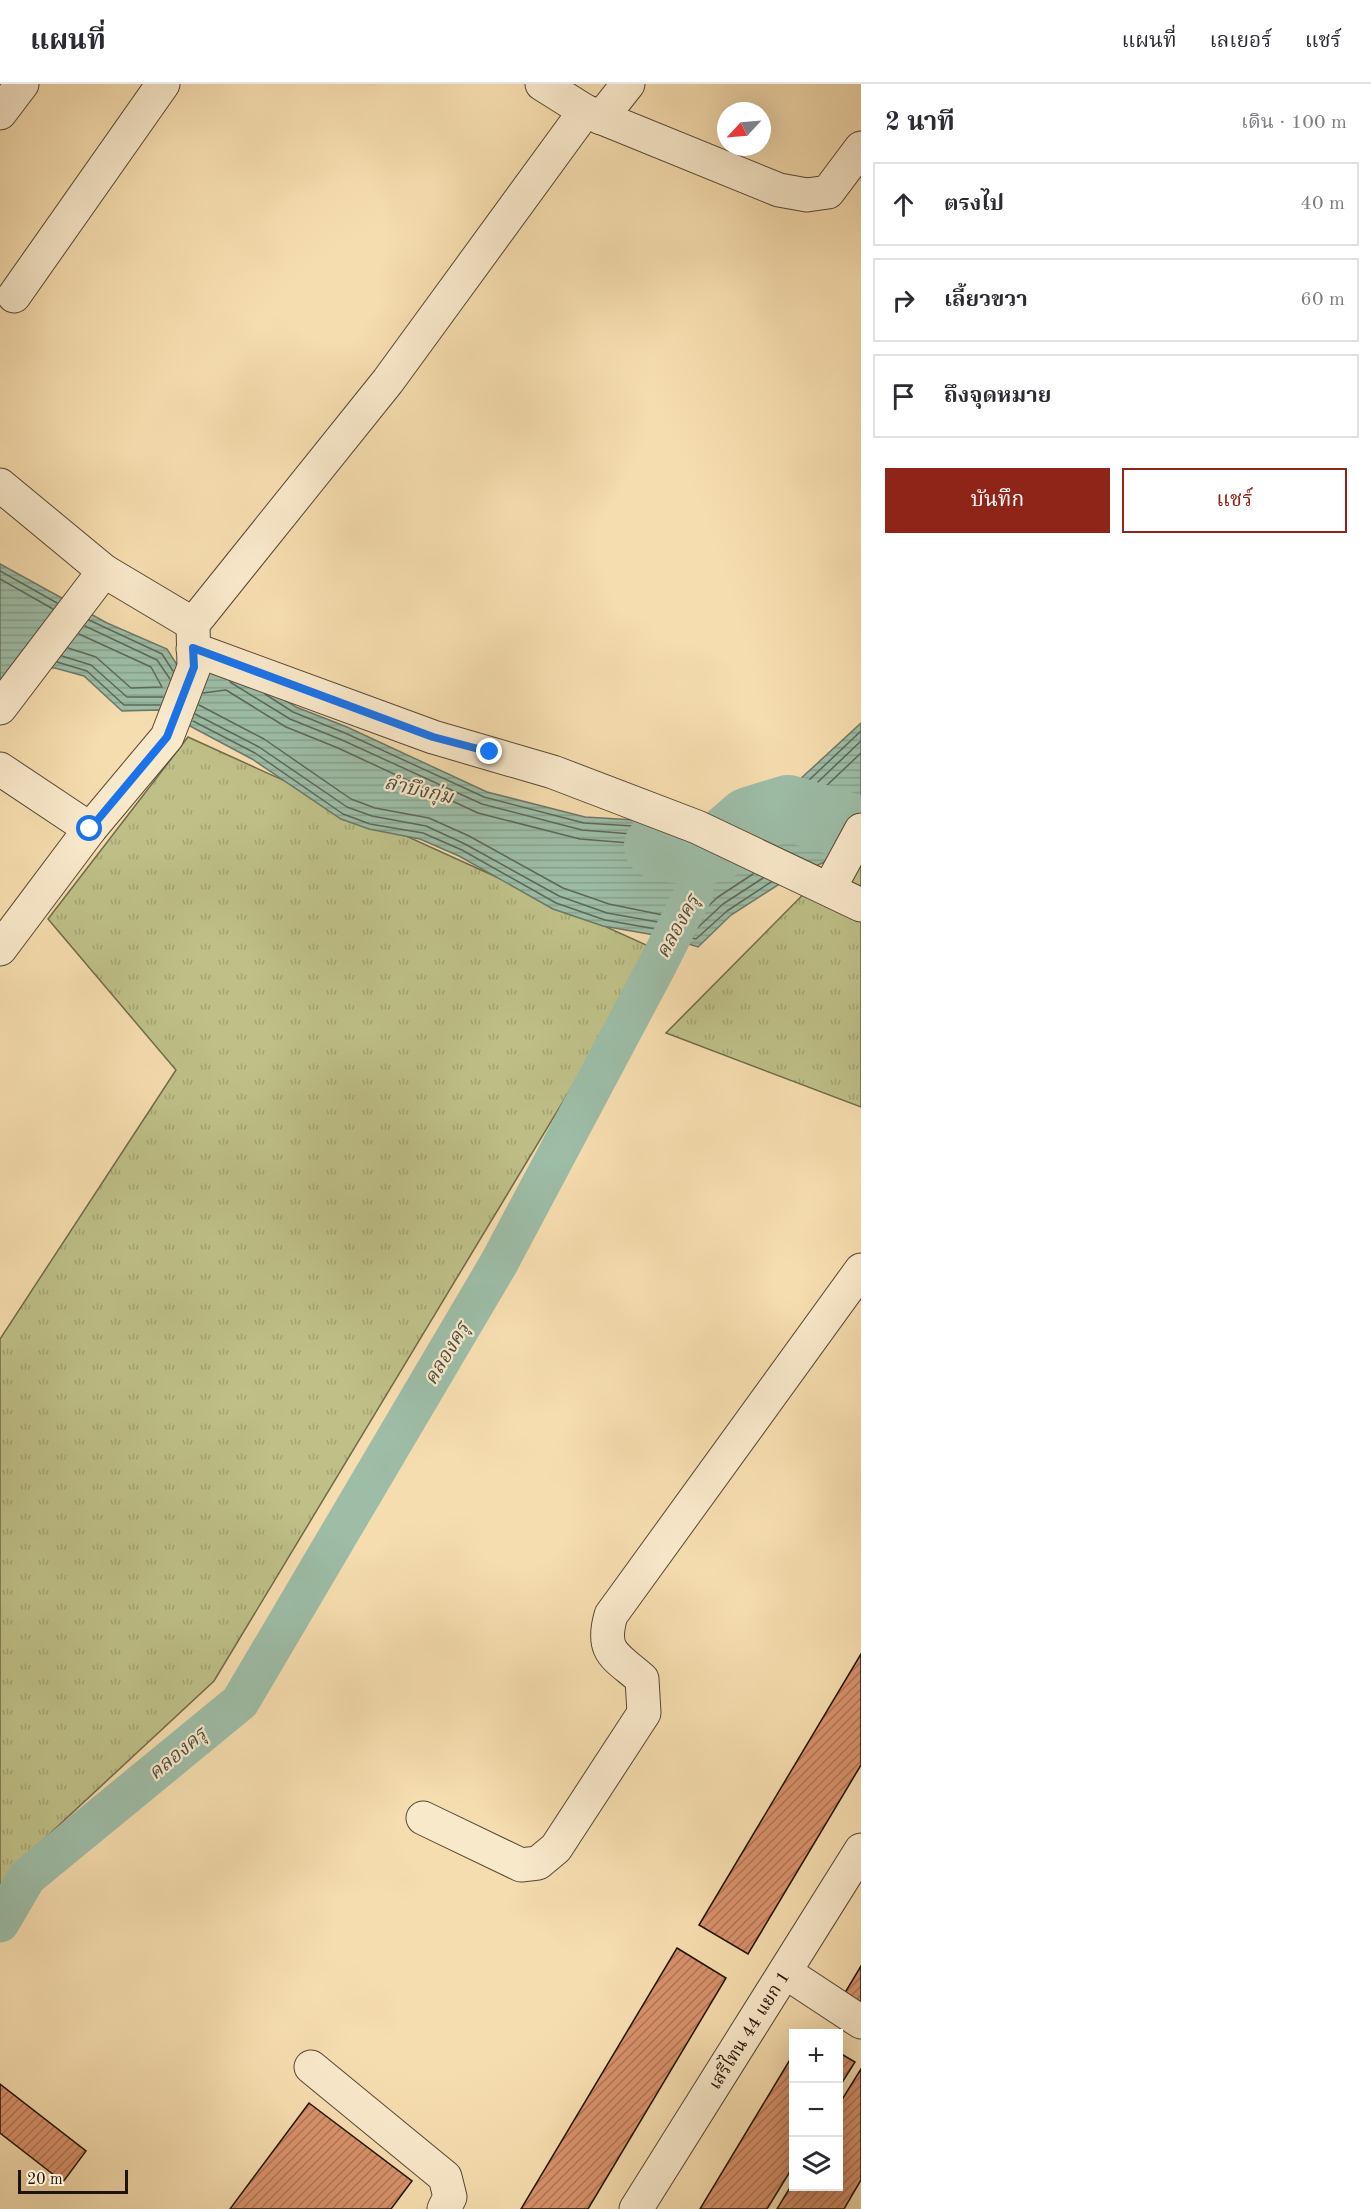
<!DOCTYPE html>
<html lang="th">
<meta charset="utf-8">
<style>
:root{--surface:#fff;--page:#f2f2f3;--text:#2b2b33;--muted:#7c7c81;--line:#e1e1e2;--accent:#8f2418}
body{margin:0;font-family:"Old Standard TT","Noto Serif Thai",serif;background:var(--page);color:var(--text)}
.controls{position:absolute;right:18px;bottom:18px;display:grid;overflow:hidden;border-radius:0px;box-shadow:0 6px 24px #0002}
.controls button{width:54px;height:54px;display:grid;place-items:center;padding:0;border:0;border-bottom:2px solid var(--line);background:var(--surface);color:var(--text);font:30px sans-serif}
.compass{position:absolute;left:717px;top:18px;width:54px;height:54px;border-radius:50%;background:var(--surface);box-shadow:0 6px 24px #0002;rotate:244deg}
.scale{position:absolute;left:18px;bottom:15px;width:110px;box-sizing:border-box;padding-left:6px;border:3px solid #20130a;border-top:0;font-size:16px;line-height:21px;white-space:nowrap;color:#20130a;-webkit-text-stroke:4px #f9e9cb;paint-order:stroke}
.stop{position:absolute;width:18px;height:18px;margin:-14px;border:4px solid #1a73e8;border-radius:50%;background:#fff}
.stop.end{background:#1a73e8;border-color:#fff;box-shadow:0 2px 6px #0008}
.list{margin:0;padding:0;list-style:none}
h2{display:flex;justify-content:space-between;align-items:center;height:78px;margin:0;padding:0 24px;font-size:26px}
h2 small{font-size:20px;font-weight:400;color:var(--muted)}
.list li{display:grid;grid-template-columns:39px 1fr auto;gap:18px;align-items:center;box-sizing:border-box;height:84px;margin:0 12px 12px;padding:0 12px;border:2px solid var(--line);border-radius:0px}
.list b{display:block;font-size:22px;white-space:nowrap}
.list em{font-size:20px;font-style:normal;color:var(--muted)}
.actions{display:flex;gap:12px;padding:18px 24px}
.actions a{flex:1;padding:14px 0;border:2px solid var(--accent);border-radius:0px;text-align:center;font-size:21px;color:var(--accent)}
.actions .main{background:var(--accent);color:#fff}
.icon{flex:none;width:33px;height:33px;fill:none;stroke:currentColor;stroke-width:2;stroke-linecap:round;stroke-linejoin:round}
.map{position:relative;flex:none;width:861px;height:2125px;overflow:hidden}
header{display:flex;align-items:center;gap:36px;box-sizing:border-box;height:84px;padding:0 30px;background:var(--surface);border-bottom:2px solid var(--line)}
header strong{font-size:28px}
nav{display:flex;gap:33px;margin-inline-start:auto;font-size:21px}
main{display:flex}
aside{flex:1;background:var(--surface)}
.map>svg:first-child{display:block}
</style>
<header>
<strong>แผนที่</strong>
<nav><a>แผนที่</a><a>เลเยอร์</a><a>แชร์</a></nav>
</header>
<main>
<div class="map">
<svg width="861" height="2125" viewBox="0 0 861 2125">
<defs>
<pattern id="grass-tufts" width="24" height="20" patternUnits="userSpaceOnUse" patternTransform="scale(1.5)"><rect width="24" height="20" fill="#bfc088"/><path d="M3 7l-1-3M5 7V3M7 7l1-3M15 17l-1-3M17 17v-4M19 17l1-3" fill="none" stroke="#a4a474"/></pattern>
<pattern id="water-rules" width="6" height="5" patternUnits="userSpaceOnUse" patternTransform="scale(1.5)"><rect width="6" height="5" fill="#9dbda7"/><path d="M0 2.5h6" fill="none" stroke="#87a28e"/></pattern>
<pattern id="building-hatch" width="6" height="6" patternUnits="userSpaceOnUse" patternTransform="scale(1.5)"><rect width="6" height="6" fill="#d9926c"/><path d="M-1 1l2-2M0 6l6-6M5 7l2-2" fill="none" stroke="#b07657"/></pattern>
</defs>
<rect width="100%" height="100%" fill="#f6ddaf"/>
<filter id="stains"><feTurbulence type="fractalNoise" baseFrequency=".00333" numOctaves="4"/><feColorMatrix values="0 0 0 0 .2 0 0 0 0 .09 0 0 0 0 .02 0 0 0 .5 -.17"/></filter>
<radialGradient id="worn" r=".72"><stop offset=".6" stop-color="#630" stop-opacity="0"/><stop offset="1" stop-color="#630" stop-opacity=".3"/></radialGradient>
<g fill="url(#grass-tufts)" stroke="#706a49" stroke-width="1.5">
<polygon points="188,653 655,865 214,1597 13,1784 0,1807 0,1255 176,986 48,835"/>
<polygon points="861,752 861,1023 666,949"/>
</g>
<polygon fill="url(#water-rules)" stroke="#6b7968" stroke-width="1.5" points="0,480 107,539 167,565 179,584 217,574 296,623 347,643 487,708 585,733 635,736 719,770 861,639 861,769 851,765 781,799 731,831 698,863 666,853 603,842 553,825 459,772 420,755 369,745 341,735 252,675 160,626 122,627 84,592 55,584 22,584 0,599"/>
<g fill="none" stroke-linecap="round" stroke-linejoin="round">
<g stroke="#5e6858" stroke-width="1.5">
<polyline points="0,487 57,519"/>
<polyline points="0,495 53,525"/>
<polyline points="89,536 162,570 173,587"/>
<polyline points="85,542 157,576 170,595"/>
<polyline points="68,564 96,573 131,604 162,603 151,583 79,550"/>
<polyline points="62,572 91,581 127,613 163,613"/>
<polyline points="57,578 87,587 124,621 160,621"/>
<polyline points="230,598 290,635 342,656 482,720 582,746 632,750 715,783 730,779"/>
<polyline points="203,609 226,606 286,643 338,664 478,729 580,755 630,759 713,792 727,791 739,783"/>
<polyline points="265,610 293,628 345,649 484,713 584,739 633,742 716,775 722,775"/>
<polyline points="199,621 264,655 351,715 375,724 429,734 469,752 563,804 609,820 692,837 718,813 753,790"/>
<polyline points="195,630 259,663 347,723 372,732 426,742 465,760 559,812 607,829 669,840 694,847 723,820 763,794"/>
<polyline points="193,637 255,669 343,730 370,740 423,749 462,766 556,819 605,836 667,847 696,855 727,827 771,798"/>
<polyline points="753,749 861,647"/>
<polyline points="760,753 861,657"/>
<polyline points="768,757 861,669"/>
</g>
<polyline stroke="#9dbda7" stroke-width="39" points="0,1839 27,1793 240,1618 499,1179 657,882 694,808"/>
<polyline stroke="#9dbda7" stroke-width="66" points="657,762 698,770 718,763 749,736 788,724 849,742"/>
</g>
<g fill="url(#building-hatch)" stroke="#20130a" stroke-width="1.5">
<polygon points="861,1570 861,1681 748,1870 699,1841"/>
<polygon points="677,1864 726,1894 588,2125 521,2125"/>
<polygon points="861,1882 861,1930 840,1917"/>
<polygon points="838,1968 855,1978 838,2005"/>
<polygon points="794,1969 794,2081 767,2125 700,2125"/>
<polygon points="861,1985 861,2096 844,2125 777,2125 794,2097 794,2102 838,2102 838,2022"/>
<polygon points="0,2000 86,2067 63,2098 0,2049"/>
<polygon points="309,2019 412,2097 391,2125 230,2125"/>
</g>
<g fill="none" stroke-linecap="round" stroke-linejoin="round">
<defs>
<g id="minor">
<polyline points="542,0 585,27 779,106 807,111 828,108 861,64"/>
<polyline points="0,29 22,0"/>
<polyline points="601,34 628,0"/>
<polyline points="14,212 163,0"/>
<polyline points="0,401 104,487 193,540"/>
<polyline points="193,565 433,653 553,688 697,743 861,821"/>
<polyline points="0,624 104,487"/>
<polyline points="0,685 90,745"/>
<polyline points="829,805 861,746"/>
<polyline points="0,865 90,745 167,653 194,583 193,540 388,297 585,27"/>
<path d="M423,1734L521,1781L538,1779L556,1764L644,1629L642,1595C616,1572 600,1569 611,1531L861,1186"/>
<polyline points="785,1888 861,1938"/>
<polyline points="311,1983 445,2093 450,2113 444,2125"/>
<polyline points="636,2125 861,1766"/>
</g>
</defs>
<use href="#minor" stroke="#564633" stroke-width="35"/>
<use href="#minor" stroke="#f9e9cb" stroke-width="33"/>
</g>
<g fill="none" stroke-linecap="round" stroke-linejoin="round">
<polyline stroke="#1a73e8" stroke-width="8" points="90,745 167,653 194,583 193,564 433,653 490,668"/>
</g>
<g text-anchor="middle" stroke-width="4.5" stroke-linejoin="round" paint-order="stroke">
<g font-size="18" fill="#20130a" stroke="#f9e9cb">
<text transform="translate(749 1946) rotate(-58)" y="6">เสรีไทน 44 แยก 1</text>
</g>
<g font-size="20" font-style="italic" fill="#4c4e41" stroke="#f9e9cb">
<text transform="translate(419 705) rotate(13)" y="7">ลำบึงกุ่ม</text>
<text transform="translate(677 842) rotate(-61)" y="7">คลองครุ</text>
<text transform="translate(446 1269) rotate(-59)" y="7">คลองครุ</text>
<text transform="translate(177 1669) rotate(-40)" y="7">คลองครุ</text>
</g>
</g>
<rect width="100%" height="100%" filter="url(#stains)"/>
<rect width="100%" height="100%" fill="url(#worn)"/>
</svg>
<div class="controls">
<button>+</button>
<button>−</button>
<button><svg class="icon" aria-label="layers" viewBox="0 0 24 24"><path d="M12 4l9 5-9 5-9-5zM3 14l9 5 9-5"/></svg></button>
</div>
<svg class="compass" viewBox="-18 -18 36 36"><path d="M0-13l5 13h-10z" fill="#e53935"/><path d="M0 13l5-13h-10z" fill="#7c7c81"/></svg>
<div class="scale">20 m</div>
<div class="stop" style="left:90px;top:745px"></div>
<div class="stop end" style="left:490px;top:668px"></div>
</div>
<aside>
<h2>2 นาที<small>เดิน · 100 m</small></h2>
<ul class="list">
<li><svg class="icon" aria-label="ahead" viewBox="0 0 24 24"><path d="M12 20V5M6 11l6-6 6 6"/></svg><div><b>ตรงไป</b></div><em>40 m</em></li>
<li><svg class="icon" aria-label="right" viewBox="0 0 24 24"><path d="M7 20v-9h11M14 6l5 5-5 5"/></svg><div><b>เลี้ยวขวา</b></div><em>60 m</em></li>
<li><svg class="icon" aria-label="arrive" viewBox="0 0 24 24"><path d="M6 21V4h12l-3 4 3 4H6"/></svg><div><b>ถึงจุดหมาย</b></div></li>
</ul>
<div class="actions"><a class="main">บันทึก</a><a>แชร์</a></div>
</aside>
</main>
